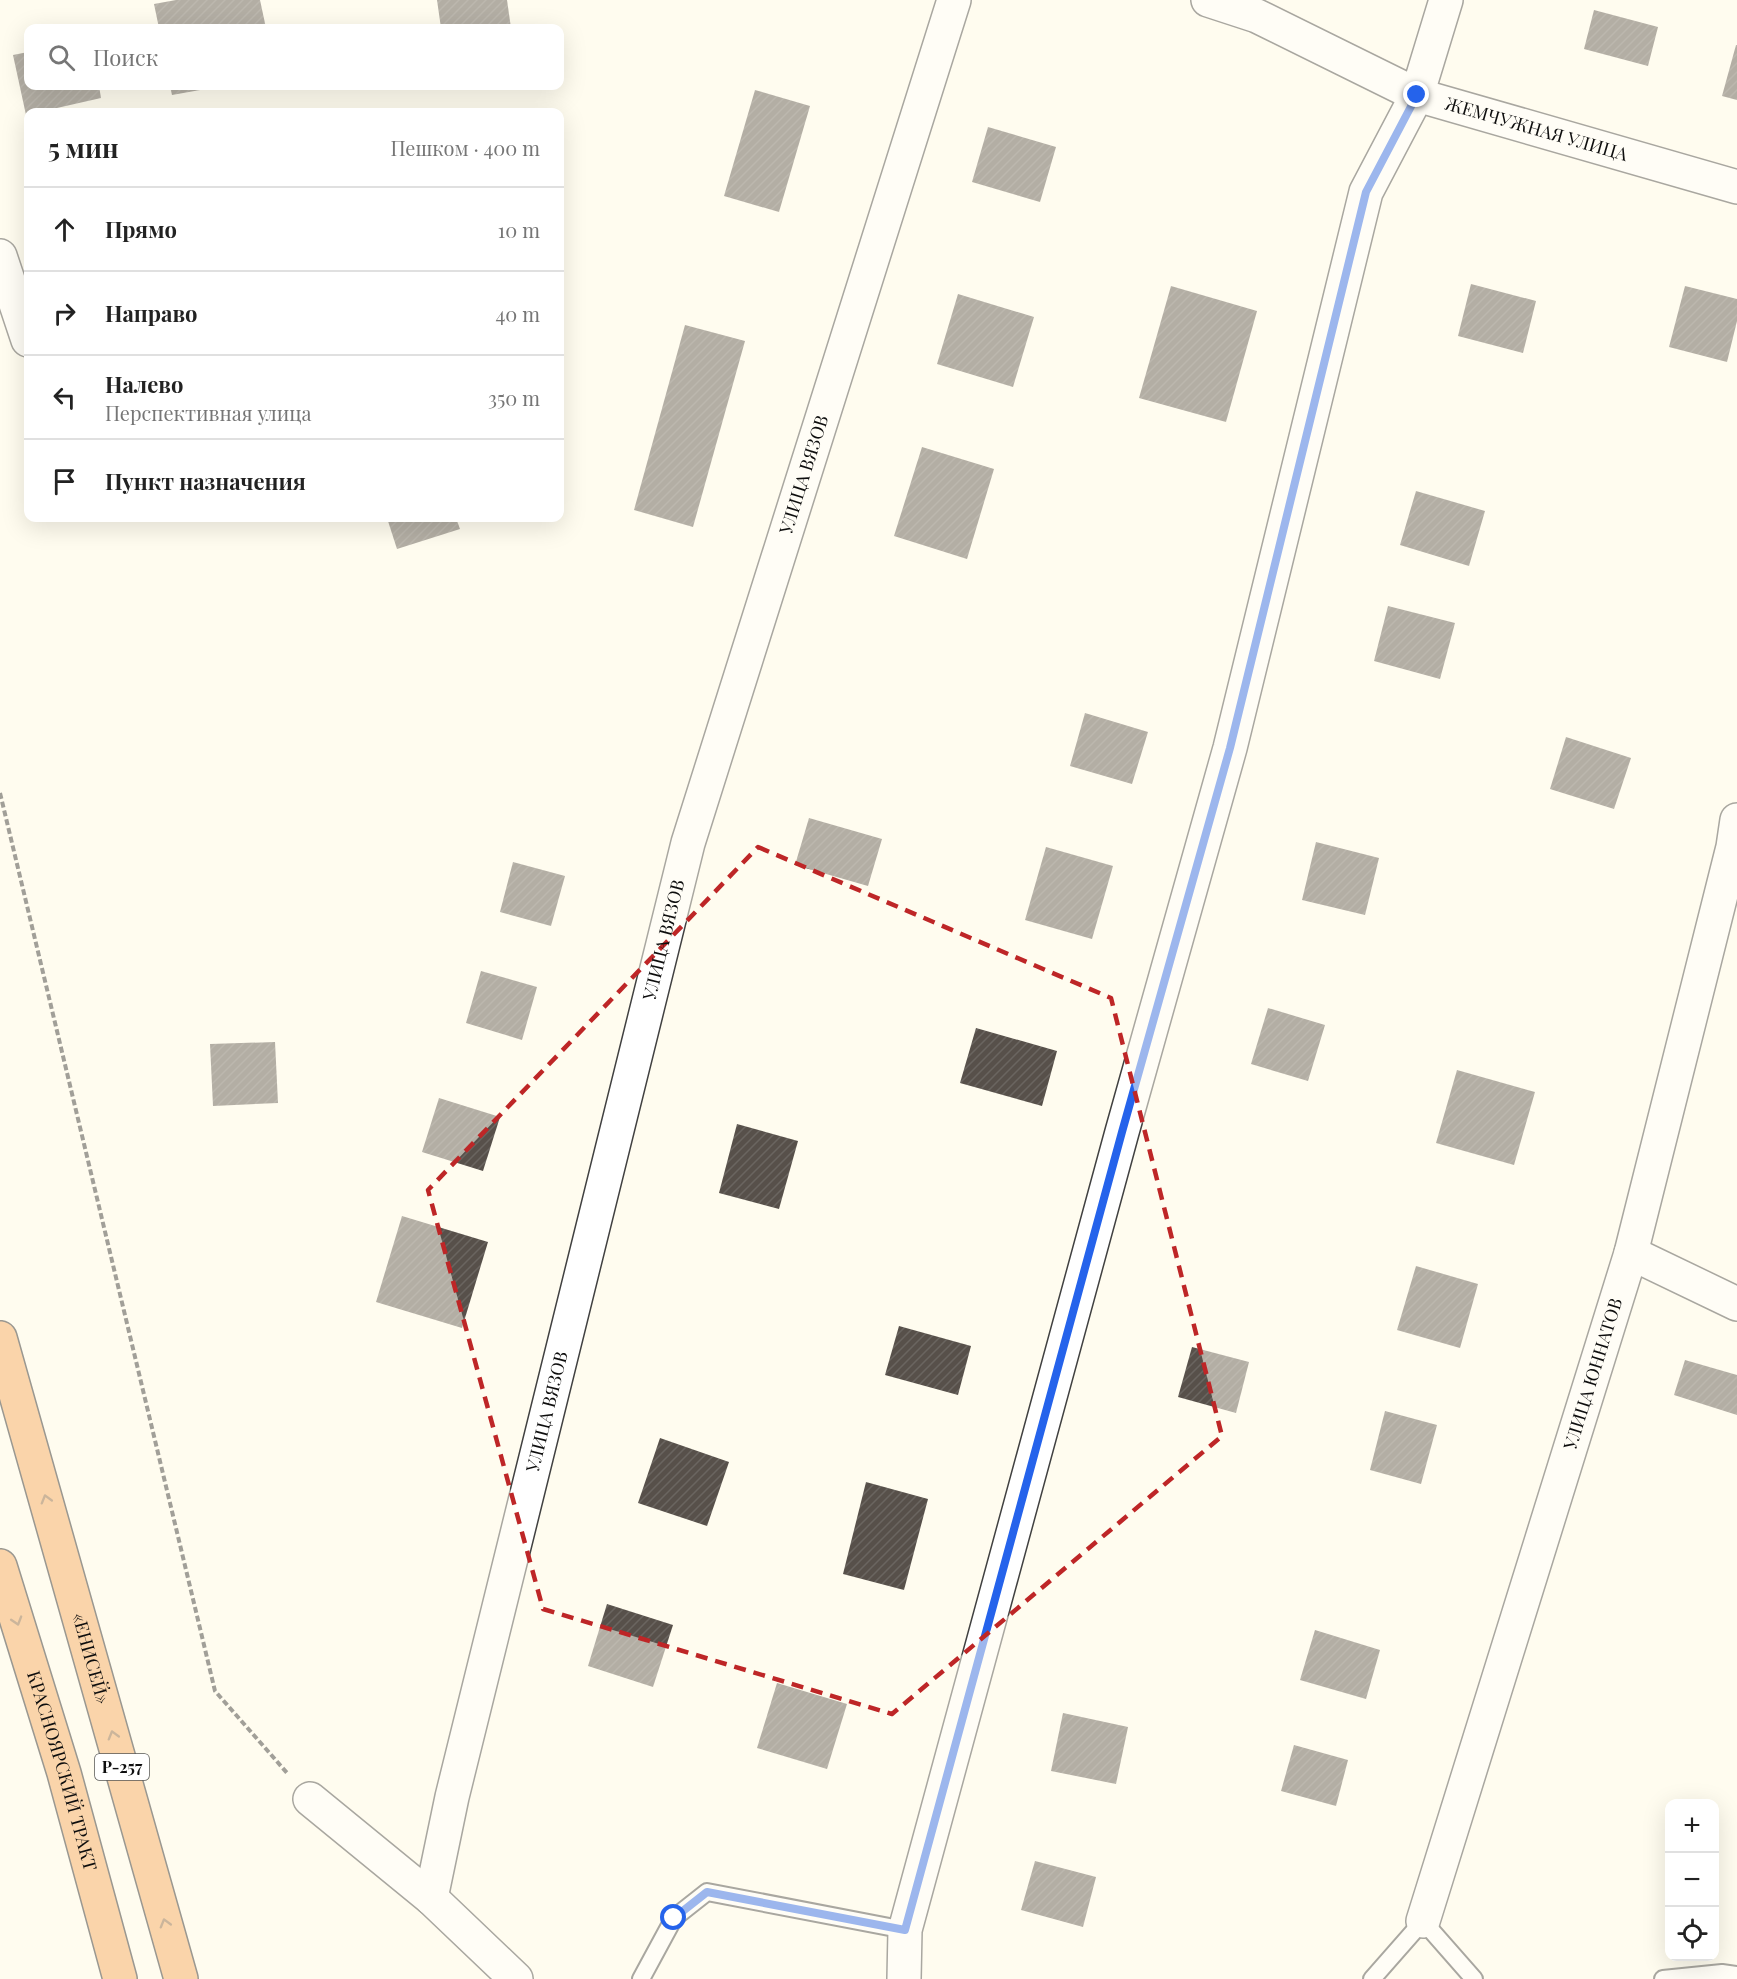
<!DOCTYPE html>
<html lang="ru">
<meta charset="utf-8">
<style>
:root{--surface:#fff;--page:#f2f2f2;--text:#222;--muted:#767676;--line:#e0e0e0}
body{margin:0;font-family:"Playfair Display",serif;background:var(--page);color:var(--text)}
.controls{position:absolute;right:18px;bottom:18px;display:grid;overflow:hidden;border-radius:12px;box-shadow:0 6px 24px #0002}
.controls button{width:54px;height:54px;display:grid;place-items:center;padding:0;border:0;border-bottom:2px solid var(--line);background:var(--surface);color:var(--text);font:30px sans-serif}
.stop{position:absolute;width:18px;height:18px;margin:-14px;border:4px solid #2563eb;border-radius:50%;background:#fff}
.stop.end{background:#2563eb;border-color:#fff;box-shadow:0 2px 6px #0008}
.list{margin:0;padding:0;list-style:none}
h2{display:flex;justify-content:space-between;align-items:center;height:78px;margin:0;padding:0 24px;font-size:26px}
h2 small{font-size:20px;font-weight:400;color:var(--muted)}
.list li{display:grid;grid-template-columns:39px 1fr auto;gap:18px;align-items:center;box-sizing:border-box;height:84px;padding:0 24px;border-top:2px solid var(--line)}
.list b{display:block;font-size:22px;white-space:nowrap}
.list p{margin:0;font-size:20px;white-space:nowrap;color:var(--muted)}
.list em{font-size:20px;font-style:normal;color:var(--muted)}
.icon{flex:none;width:33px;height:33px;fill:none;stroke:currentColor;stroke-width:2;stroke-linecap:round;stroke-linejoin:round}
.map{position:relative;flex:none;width:1737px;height:1979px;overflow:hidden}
.search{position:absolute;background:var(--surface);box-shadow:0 6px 24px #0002;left:24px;top:24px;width:540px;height:66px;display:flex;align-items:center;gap:15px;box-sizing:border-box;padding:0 21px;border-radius:12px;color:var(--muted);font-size:22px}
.panel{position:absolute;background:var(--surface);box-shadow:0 6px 24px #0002;left:24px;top:108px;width:540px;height:414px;border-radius:12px}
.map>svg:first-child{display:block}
</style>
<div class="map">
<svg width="1737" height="1979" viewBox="0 0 1737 1979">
<defs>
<pattern id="building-hatch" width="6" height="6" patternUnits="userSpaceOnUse" patternTransform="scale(1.5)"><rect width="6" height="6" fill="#57504a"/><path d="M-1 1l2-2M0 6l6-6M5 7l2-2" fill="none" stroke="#6a6560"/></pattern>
</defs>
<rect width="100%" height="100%" fill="#fffcef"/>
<g fill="url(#building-hatch)">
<polygon points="176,0 260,0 266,28 159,28 154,4"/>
<polygon points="437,0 507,0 511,28 441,28"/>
<polygon points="1594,10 1658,27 1648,66 1584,49"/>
<polygon points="1736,45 1737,45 1737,100 1722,96"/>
<polygon points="28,52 28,86 99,86 101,98 26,115 13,55"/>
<polygon points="170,86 217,86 217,87 172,95"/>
<polygon points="755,90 810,106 779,212 724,196"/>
<polygon points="988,127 1056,147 1040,202 972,182"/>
<polygon points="1471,284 1536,301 1523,353 1458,336"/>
<polygon points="1171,286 1257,311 1226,422 1139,398"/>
<polygon points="1685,286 1737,299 1737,321 1727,362 1669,347"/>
<polygon points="958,294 1034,317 1013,387 937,364"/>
<polygon points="685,325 745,341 693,527 634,510"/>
<polygon points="922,447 994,469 967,559 894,536"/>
<polygon points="1416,491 1485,511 1469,566 1400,545"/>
<polygon points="387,518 456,518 460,529 397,549"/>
<polygon points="1388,606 1455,623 1440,679 1374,661"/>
<polygon points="1085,713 1148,732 1132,784 1070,766"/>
<polygon points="1566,737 1631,758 1614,809 1550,789"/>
<polygon points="809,818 882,839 868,886 795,865"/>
<polygon points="1316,842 1379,858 1365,915 1302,900"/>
<polygon points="1046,847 1113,866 1092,939 1025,920"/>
<polygon points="513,862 565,876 551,926 500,912"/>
<polygon points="481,971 537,987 522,1040 466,1023"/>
<polygon points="1268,1008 1325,1025 1308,1081 1251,1064"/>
<polygon points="976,1028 1057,1051 1042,1106 960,1083"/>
<polygon points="275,1042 278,1103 213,1106 210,1044"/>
<polygon points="1457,1070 1535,1092 1514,1165 1436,1143"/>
<polygon points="439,1098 500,1117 483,1171 422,1152"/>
<polygon points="737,1124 798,1141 779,1209 719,1193"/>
<polygon points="402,1216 488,1242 462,1328 376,1302"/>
<polygon points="1416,1266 1478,1284 1460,1348 1397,1330"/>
<polygon points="899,1326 971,1346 958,1395 885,1375"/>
<polygon points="1192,1347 1249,1362 1236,1413 1178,1397"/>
<polygon points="1685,1360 1737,1375 1737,1415 1674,1395"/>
<polygon points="1385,1411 1437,1425 1421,1484 1370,1470"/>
<polygon points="660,1438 729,1462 707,1526 638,1503"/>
<polygon points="866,1482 928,1499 904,1590 843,1574"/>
<polygon points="607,1604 673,1625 653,1687 588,1666"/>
<polygon points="1315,1630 1380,1650 1366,1699 1300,1680"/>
<polygon points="777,1683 847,1704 827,1769 757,1748"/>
<polygon points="1063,1713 1128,1727 1116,1784 1051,1771"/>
<polygon points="1294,1745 1348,1760 1336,1806 1281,1791"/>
<polygon points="1035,1861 1096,1877 1083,1927 1021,1910"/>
</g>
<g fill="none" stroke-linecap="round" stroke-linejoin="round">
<defs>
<g id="lane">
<polyline points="641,1979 674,1918 707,1892 905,1930"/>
<polyline points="1372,1979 1423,1921 1474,1979"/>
<polyline points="1663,1979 1722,1973 1737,1975"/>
</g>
<g id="street">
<path id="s1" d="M1208,0L1257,16L1417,95L1737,187"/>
<polyline points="0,256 28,340"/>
<polyline points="1631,1253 1737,1304"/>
<polyline points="310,1799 431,1898 516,1979"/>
<path id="s2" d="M431,1898L452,1797L688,843L954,0"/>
<path id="s3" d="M1423,1921L1631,1253L1733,847L1737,820"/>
<polyline points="904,1979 905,1930 1122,1132 1230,748 1366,192 1417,95 1446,0"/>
</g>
<g id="highway">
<path id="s4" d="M0,1338L181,1979"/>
<path id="s5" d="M0,1566L64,1773L120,1979"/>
</g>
</defs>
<use href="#lane" stroke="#414141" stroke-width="20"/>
<use href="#street" stroke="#414141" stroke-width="36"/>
<use href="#highway" stroke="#1f1f1f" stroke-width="36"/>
<polyline stroke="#303030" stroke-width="4" stroke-dasharray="6 3" stroke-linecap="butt" points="0,793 215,1691 288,1774"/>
<use href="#lane" stroke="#fff" stroke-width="16"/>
<use href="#street" stroke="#fff" stroke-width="33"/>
<use href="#highway" stroke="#f4a558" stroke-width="33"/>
</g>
<defs><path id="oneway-chevron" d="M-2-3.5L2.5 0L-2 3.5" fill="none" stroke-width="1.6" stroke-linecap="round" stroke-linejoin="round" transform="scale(1.5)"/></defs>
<g stroke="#8c6137">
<use href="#oneway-chevron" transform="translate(46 1499) rotate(-106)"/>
<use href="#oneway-chevron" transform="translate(17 1621) rotate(73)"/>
<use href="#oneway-chevron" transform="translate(113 1735) rotate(-106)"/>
<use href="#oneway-chevron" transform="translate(165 1923) rotate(-106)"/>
</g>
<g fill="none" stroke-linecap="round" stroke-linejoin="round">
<polyline stroke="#2563eb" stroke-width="8" points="674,1918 707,1892 905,1930 1122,1132 1230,748 1366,192 1417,95"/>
</g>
<path d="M0 0H1737V1979H0ZM758,847L1111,998L1222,1436L892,1714L543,1609L428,1190Z" fill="#fffcef" fill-opacity=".55" fill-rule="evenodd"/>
<path fill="none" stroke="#be2627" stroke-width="4.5" stroke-dasharray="12 8" stroke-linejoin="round" d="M758,847L1111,998L1222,1436L892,1714L543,1609L428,1190Z"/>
<g text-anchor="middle" stroke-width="6" stroke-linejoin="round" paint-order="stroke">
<rect fill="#fff" stroke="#565656" stroke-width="1.5" x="95" y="1754" width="54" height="26" rx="4.5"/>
<g font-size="16" font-weight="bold" fill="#0e0e0e">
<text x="122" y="1773">Р-257</text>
</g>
<g font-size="18" fill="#0e0e0e" stroke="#fff">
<text dy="6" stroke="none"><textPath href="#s1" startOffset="354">ЖЕМЧУЖНАЯ УЛИЦА</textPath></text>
<text dy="6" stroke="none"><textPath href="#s2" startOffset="1472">УЛИЦА ВЯЗОВ</textPath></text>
<text dy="6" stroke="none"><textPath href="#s2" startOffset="986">УЛИЦА ВЯЗОВ</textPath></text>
<text dy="6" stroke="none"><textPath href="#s3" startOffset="573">УЛИЦА ЮННАТОВ</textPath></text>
<text dy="6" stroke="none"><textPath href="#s2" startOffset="500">УЛИЦА ВЯЗОВ</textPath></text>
<text dy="6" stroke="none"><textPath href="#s4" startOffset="333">«ЕНИСЕЙ»</textPath></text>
<text dy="6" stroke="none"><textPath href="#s5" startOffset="214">КРАСНОЯРСКИЙ ТРАКТ</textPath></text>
</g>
</g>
</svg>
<div class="controls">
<button>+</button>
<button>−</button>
<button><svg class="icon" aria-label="locate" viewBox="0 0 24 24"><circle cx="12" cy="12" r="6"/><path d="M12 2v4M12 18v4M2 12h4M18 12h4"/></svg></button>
</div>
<div class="stop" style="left:674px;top:1918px"></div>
<div class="stop end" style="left:1417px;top:95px"></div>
<div class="search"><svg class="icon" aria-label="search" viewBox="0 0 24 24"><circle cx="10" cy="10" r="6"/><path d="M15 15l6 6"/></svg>Поиск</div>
<section class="panel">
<h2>5 мин<small>Пешком · 400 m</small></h2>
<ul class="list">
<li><svg class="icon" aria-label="ahead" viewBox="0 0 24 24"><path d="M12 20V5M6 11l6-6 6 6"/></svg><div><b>Прямо</b></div><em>10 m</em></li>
<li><svg class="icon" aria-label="right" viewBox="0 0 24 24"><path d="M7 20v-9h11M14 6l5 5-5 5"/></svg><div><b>Направо</b></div><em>40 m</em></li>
<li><svg class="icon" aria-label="left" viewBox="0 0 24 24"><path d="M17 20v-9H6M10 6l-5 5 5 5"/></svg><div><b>Налево</b><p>Перспективная улица</p></div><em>350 m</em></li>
<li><svg class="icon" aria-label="arrive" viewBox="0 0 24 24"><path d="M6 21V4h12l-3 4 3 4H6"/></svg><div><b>Пункт назначения</b></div></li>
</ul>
</section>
</div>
